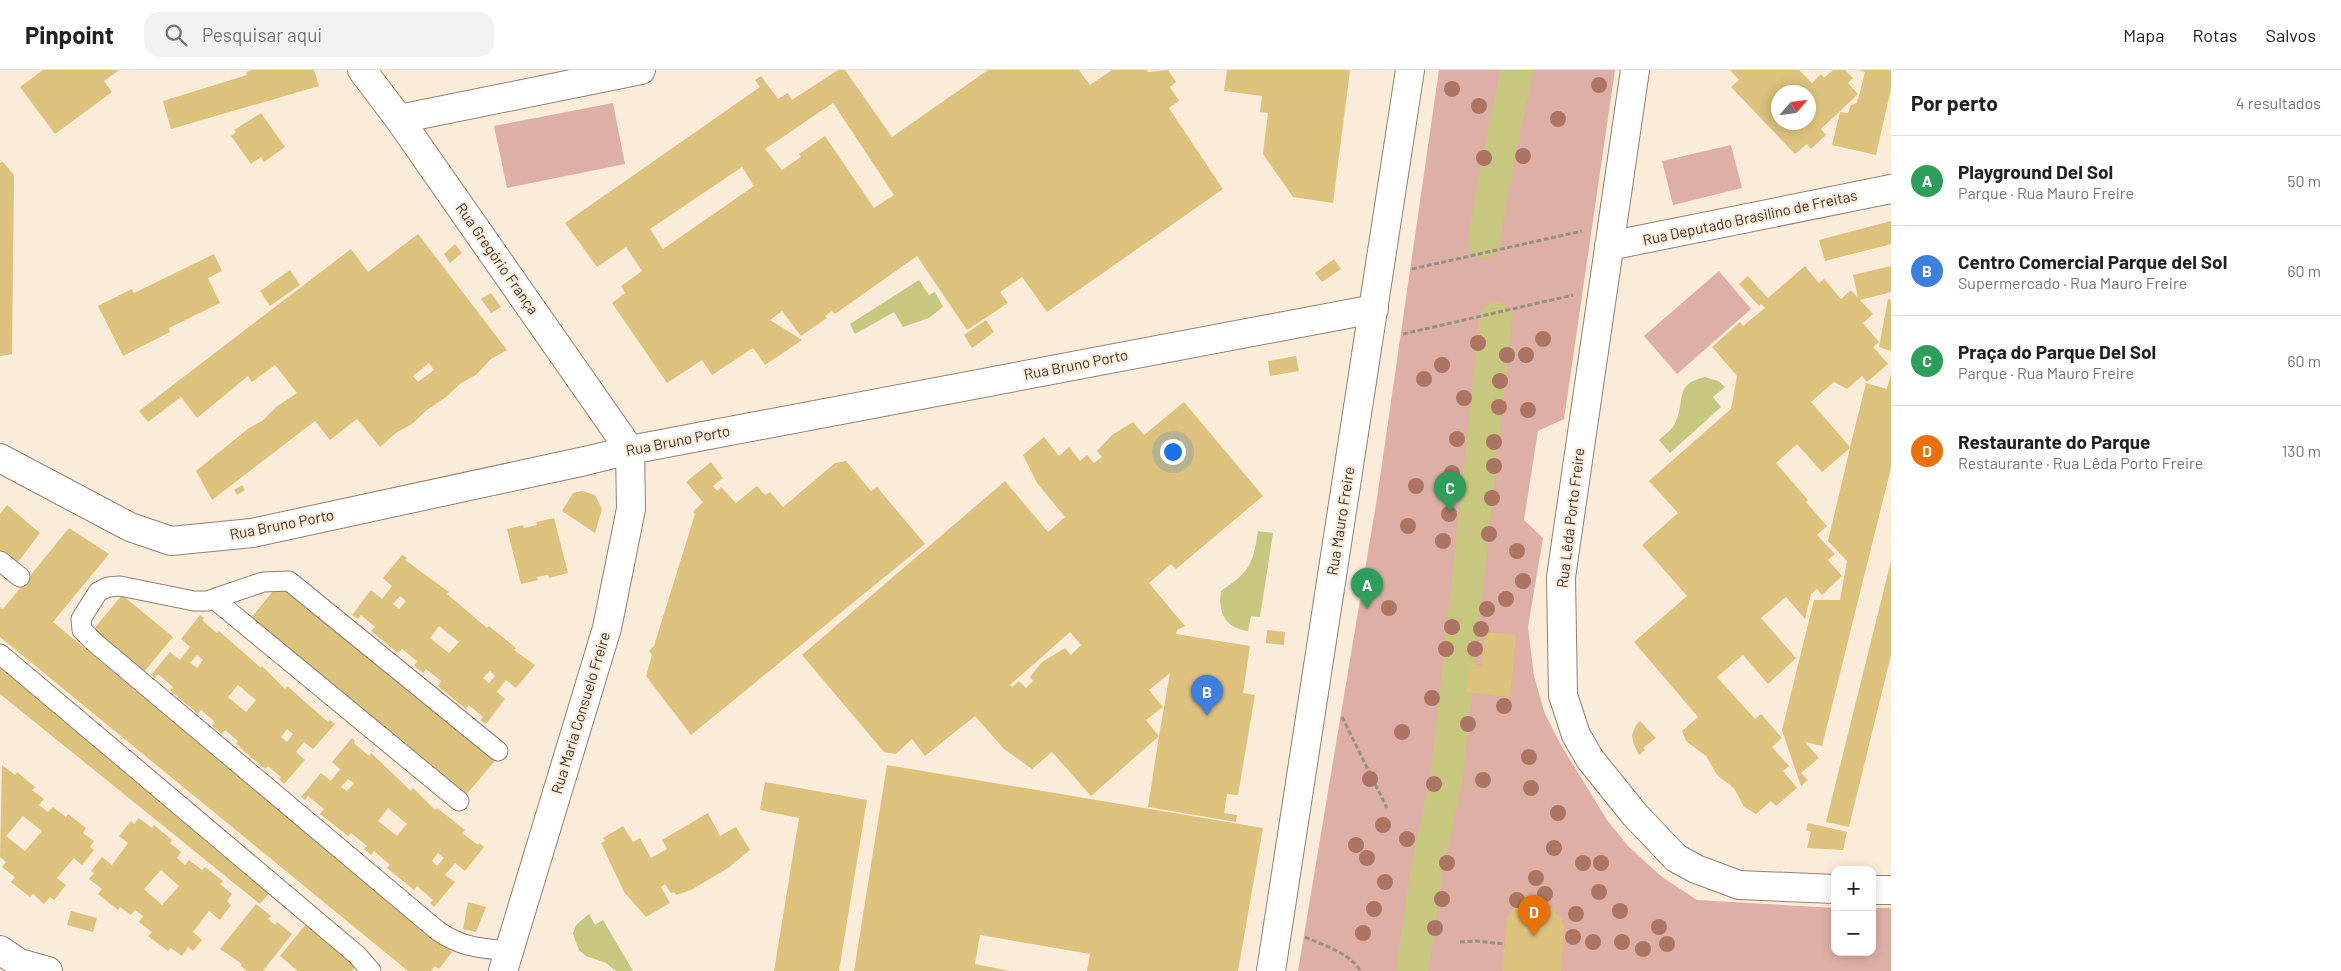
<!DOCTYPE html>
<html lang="pt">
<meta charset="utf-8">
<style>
:root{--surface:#fff;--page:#f2f2f2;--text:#202124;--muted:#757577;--line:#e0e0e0;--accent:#1a73e8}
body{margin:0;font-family:Barlow,sans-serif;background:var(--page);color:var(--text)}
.controls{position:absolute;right:15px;bottom:15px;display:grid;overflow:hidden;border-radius:10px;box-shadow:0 2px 12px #0003}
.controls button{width:45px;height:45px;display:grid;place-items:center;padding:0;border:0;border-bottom:1px solid var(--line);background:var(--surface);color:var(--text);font:25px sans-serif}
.compass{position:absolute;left:1771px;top:15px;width:45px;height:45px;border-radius:50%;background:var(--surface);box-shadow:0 2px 12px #0003;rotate:62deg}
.you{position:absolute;left:1172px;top:381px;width:18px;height:18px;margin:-12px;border:4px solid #fff;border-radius:50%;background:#1a73e8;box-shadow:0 0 0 8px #1a73e833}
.badge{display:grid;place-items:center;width:32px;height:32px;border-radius:50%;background:var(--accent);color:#fff;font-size:16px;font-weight:700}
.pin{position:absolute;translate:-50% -41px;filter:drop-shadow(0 1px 2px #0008)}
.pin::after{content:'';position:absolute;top:26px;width:18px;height:15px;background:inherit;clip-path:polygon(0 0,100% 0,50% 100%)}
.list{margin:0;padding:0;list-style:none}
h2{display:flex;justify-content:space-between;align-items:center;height:65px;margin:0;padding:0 20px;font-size:21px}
h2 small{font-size:16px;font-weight:400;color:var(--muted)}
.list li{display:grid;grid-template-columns:32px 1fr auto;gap:15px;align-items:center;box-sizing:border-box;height:90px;padding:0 20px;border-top:1px solid var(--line)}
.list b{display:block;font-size:19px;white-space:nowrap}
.list p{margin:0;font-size:16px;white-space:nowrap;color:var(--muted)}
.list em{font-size:16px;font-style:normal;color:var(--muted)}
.icon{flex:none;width:28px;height:28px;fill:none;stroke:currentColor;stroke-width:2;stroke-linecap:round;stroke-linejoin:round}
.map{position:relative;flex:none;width:1891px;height:901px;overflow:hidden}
header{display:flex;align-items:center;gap:30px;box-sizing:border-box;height:70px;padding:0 25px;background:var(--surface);border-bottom:1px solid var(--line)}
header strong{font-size:24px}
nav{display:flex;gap:28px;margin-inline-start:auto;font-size:18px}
.search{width:350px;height:45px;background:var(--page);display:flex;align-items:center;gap:12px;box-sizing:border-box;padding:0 18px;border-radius:15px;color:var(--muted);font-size:19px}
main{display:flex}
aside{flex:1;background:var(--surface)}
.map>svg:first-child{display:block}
</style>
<header>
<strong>Pinpoint</strong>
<div class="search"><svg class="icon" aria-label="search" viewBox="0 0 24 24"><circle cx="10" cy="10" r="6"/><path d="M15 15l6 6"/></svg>Pesquisar aqui</div>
<nav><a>Mapa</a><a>Rotas</a><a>Salvos</a></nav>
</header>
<main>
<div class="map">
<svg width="1891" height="901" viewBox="0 0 1891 901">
<rect width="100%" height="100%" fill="#fbebd9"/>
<g fill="#deb0a5">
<polygon points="1439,0 1615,0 1564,349 1538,361 1524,450 1543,468 1528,557 1534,606 1545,644 1561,675 1607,750 1628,776 1662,807 1697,830 1835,838 1835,882 1872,882 1872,838 1891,838 1891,901 1298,901 1377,428"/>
<polygon points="613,33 625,94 507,118 494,56"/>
<polygon points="1731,75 1742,118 1673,135 1662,91"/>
<polygon points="1719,201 1751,239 1677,304 1644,266"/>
</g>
<g fill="#c8c77f">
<polygon points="919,210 929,225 935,222 943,237 929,248 903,257 894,242 855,264 850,254"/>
<path d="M1705,307L1718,311L1725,317L1713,327L1721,337L1670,383L1659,370C1664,365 1672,360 1675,353C1686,332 1673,314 1705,307Z"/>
<path d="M1258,461L1273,463L1260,547L1251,546L1248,561C1225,558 1218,543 1221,521C1249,502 1253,495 1258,461Z"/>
<polygon points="589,844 595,855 603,850 633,901 616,901 606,893 586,886 579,880 573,864 576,855"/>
</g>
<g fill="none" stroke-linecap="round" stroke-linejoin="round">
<g stroke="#c8c77f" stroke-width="32">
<path d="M1484,172C1492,114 1505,57 1517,0"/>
<polyline points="1412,901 1427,799 1447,705 1496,248"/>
</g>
</g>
<g fill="#dcc27d" fill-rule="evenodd">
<polygon points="43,0 119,0 104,11 112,22 55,64 20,17"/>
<polygon points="251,0 314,0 319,16 171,59 163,31 247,5 246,2"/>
<path d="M838,0H845L892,67L988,0H1079L1090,15L1112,0H1146L1148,2L1168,0L1176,12L1170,17L1179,31L1169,38L1223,119L1047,242L1022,207L1000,222L1008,233L967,260L917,186L835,244L832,241L825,246L827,248L801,266L782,241L770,250L802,270L765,295L753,278L712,305L702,290L667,313L612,233L625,223L621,216L642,201L626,177L597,197L565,153L760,17L755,10L761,6L778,29L788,23L792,30ZM833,33L894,125L874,138L825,66L799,84L801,87L782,100L765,79ZM742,97L754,116L663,179L650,159Z"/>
<polygon points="1227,0 1350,0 1333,133 1293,127 1263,84 1268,43 1260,42 1262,26 1224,21"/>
<path d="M1730,0H1799L1812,13L1821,4L1824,8L1833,0H1845L1853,8L1848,13L1858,24L1821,59L1826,65L1811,79L1807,74L1795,84L1731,17L1739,10ZM1778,22H1808V52H1778Z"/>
<polygon points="1891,0 1891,19 1876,85 1832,75 1840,42 1848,43 1851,35 1857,33 1865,2 1859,0"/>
<polygon points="261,43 285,77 264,92 261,87 251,94 231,66 236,62 234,60"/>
<polygon points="3,92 14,105 12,284 0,286 0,93"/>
<polygon points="1891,151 1891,174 1825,191 1819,170"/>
<path d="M418,164L507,280L491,289L477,304L460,314L446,327L427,340L412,354L397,362L380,377L357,349L330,370L315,351L212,430L196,401L249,358L262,351L276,337L297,323L275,295L252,312L248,306L197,348L181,327L148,352L139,341L351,179L368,202ZM429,293L434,300L418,312L413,306Z"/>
<polygon points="455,174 462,183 450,193 444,184"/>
<polygon points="214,184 222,201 208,208 220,233 169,258 170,262 123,286 98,236 132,219 134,223"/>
<polygon points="1334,189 1341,199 1322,212 1315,203"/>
<polygon points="1805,196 1819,213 1824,209 1841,229 1851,220 1858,228 1853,205 1891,196 1891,222 1860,230 1873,244 1863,253 1879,272 1873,277 1888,294 1867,312 1862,306 1847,319 1834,312 1811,332 1850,377 1866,313 1887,319 1891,304 1891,398 1822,676 1805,672 1819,688 1801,703 1808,710 1801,716 1782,660 1814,530 1840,530 1847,491 1828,471 1850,378 1822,402 1797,374 1776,393 1808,430 1806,432 1827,456 1817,465 1835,484 1828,490 1842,506 1822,525 1817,519 1811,524 1805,549 1786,527 1761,548 1796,588 1768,614 1743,585 1717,607 1755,649 1761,644 1782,668 1772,677 1789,696 1783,701 1797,718 1776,736 1771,731 1756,744 1744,737 1734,718 1717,705 1706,686 1686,671 1682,661 1698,647 1634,572 1687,526 1642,475 1678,443 1649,411 1731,339 1737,306 1712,277 1740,252 1743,256 1765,238 1761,234 1759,236 1739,214 1748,206 1768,228"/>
<polygon points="290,200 300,215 270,236 260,221"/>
<polygon points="491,223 501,237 491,243 481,229"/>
<polygon points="1888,229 1891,230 1891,281 1879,277"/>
<polygon points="986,250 994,262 972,278 964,265"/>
<polygon points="1296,286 1299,301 1270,306 1268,291"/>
<path d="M1184,332L1263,426L1176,499L1171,494L1149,513L1185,556L1177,560L1176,564L1250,576L1243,623L1255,625L1238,725L1227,724L1224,743L1237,745L1236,752L1148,737L1159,666L1091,726L1052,682L1032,699L1004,679L975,646L925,686L912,669L896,684L884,682L802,585L1005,411L1048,462L1065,447L1037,413L1023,385L1044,367L1059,386L1069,377L1080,391L1087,385L1094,393L1102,387L1097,381L1112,365L1133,352L1144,365ZM1070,562L1081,575L1071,585L1065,578L1042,592L1030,607L1033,611L1026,618L1019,611L1012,617L1010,615ZM1170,603L1159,666L1146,650L1163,637L1149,620Z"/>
<polygon points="846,391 871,421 877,417 925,474 691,665 646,606 652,585 649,581 654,576 695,444 693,442 703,432 686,412 711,392 723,408 713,416 717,421 721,417 736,433 757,416 765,425 770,422 783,437 835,393"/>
<polygon points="242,415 245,420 237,425 234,420"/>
<polygon points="582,421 595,425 602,439 595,463 562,441 573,423"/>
<polygon points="7,435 40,463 15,496 0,483 0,444"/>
<polygon points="554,448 568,503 549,508 548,505 537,507 538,510 521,514 507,459 523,455 524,458 537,455 536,452"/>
<polygon points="69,458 109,484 53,552 452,882 439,899 435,896 431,901 408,901 0,567 0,537 3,539"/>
<path d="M402,485L407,488L405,490L449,522L447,524L487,558L489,556L516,578L514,580L535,595L516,618L506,610L497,622L505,629L486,654L480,650L483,647L469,635L466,639L438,616L441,611L426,599L423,603L414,596L417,591L402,579L398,583L371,561L375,557L361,545L358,549L352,545L371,520L382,529L392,516L383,508ZM400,526L406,531L399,539L393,534ZM439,556L459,572L449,583L430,568ZM490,601L495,606L489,613L483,608Z"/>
<polygon points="1891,491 1891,585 1849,757 1826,752"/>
<polygon points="279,514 495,691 465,726 250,549"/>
<polygon points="122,525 173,567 144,602 93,560"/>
<path d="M200,545L204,548L202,550L217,563L219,561L261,598L262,596L285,619L287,616L328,652L330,650L335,654L313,679L304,672L296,682L305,690L284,714L279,709L281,707L268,696L265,699L236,674L238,671L225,660L222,664L212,656L215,652L201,640L198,644L170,620L173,617L158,604L155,608L151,605L170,582L180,590L190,577L181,569ZM197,585L203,590L197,598L190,593ZM238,615L256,630L246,642L228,627ZM287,659L293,664L287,672L281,667Z"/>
<polygon points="1267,560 1285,562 1284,575 1266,573"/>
<polygon points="1485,562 1516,565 1510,627 1466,622 1469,594 1481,596"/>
<polygon points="0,598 273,819 260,834 0,624"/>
<polygon points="1640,651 1656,668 1643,678 1645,680 1639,685 1633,672 1632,665 1636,655"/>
<path d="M352,668L355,671L354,673L369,686L371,683L411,721L413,718L435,740L437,738L465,760L462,763L478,775L479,773L484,777L465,801L455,793L445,805L455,812L434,837L430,833L433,830L417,816L414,820L387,798L390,795L374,781L371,785L364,779L367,776L351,763L348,766L320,744L324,739L308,726L305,730L301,727L321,703L331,711L340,699L332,692ZM348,709L354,713L347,721L341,717ZM388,738L407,754L397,766L378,751ZM438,783L444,788L437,796L432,791Z"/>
<path d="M2,695L15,705L17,702L35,717L32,720L44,729L39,735L48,742L53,737L66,747L68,744L86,758L83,763L94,771L90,777L94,780L82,795L74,788L57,808L66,815L54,830L50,827L44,834L33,824L30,827L11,812L15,807L2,797L6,792L0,787ZM23,746L42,761L25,781L6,766Z"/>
<polygon points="887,695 1263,758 1238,901 1087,901 1090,884 980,865 975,894 1010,901 854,901"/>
<polygon points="765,712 867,730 839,901 774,901 799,748 760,740"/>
<polygon points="708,743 720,766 736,757 750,780 728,798 691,820 676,825 674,822 671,823 665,814 661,817 670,833 646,847 624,822 601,773 605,771 603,768 623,756 633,772 640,768 651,788 667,779 662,770"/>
<path d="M139,748L152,758L154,755L172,770L170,773L181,782L177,788L185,795L189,790L202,800L205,797L223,811L220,814L232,824L227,831L231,835L220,850L209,841L193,862L202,870L193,881L188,877L182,886L171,878L168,881L148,866L152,862L139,852L143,846L135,840L131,845L120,837L118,840L98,824L102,819L89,809L94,803L91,801L102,787L112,795L128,773L119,766L131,751L134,754ZM161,800L179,816L162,835L144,819Z"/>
<polygon points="1808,753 1847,762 1843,780 1807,778 1811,762 1806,760"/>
<polygon points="1529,831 1538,831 1548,834 1561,848 1564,858 1561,901 1502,901 1507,848 1512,840"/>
<polygon points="468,832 486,837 476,862 463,859"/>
<polygon points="256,834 271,846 268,849 275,855 277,852 292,864 263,901 247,901 241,896 242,894 220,879"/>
<polygon points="71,841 97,848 93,862 67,855"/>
<polygon points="307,853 358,894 352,901 298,901 280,886"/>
</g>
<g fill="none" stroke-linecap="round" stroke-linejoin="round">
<defs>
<g id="service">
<polyline points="0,491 20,507"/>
<polyline points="214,529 459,731"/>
<polyline points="0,584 357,885 371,901"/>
<path d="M498,681L289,511L263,512L207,531H194L120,516L108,517L98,522L81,549L82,560L94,572L438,861C463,878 480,878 509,881"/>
</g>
<g id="minor">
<polyline points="362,0 399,49 630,380"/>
<polyline points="1635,0 1561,507 1563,625 1576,665 1590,689 1635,745 1676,788 1696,799 1739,815 1835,819"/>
<polyline points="399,49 641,0"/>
<polyline points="1609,176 1891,119"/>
<polyline points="0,388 130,457 171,471 252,463 585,391 630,380 1374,239"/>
<polyline points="1872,820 1891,820"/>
<polyline points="0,880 19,893 48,901"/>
<polyline points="503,901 607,558 631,439 630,380"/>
<polyline points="1271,901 1410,0"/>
</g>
</defs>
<use href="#service" stroke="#908272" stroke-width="21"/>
<use href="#minor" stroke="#908272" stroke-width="30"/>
<g stroke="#9a8f83" stroke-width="3" stroke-dasharray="5 2.5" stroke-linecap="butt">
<polyline points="1412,199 1582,161"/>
<polyline points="1403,264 1573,225"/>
<polyline points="1342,647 1387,738"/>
<path d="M1305,867C1325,876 1348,882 1361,901"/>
<polyline points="1460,872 1476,871 1505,874"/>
</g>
<use href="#service" stroke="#fff" stroke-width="19"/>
<use href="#minor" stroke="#fff" stroke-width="28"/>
</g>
<g fill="#ac7563">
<circle cx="1599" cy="15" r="8"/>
<circle cx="1452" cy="19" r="8"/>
<circle cx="1479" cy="36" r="8"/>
<circle cx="1558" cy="49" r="8"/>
<circle cx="1523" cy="86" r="8"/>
<circle cx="1484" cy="88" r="8"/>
<circle cx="1543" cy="269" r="8"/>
<circle cx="1478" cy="273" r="8"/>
<circle cx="1507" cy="285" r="8"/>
<circle cx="1526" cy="285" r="8"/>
<circle cx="1442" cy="295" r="8"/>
<circle cx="1424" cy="309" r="8"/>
<circle cx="1500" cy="311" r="8"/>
<circle cx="1464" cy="328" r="8"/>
<circle cx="1499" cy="337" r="8"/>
<circle cx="1528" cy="340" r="8"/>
<circle cx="1457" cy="369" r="8"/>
<circle cx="1494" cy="372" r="8"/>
<circle cx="1494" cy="396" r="8"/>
<circle cx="1452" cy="403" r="8"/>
<circle cx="1416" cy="416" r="8"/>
<circle cx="1492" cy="428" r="8"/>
<circle cx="1449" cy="444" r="8"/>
<circle cx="1408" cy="456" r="8"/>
<circle cx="1489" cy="464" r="8"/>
<circle cx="1443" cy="471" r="8"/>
<circle cx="1517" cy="481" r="8"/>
<circle cx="1523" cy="511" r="8"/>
<circle cx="1506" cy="529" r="8"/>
<circle cx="1389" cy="538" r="8"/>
<circle cx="1487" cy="539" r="8"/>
<circle cx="1452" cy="557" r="8"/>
<circle cx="1481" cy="559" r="8"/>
<circle cx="1446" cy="579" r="8"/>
<circle cx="1475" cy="579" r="8"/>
<circle cx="1432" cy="628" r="8"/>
<circle cx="1504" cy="636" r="8"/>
<circle cx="1468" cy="654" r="8"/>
<circle cx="1402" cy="662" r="8"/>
<circle cx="1529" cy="687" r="8"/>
<circle cx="1370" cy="709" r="8"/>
<circle cx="1483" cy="710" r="8"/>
<circle cx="1434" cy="714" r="8"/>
<circle cx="1531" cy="718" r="8"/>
<circle cx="1558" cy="743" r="8"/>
<circle cx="1383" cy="755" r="8"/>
<circle cx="1407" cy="769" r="8"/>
<circle cx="1356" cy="775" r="8"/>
<circle cx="1554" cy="778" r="8"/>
<circle cx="1367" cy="788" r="8"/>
<circle cx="1447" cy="793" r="8"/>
<circle cx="1583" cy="793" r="8"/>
<circle cx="1601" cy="793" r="8"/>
<circle cx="1536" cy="808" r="8"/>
<circle cx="1385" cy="812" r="8"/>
<circle cx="1599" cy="822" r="8"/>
<circle cx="1545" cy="824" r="8"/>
<circle cx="1442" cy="829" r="8"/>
<circle cx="1517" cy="830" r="8"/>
<circle cx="1374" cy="839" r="8"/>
<circle cx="1620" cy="841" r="8"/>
<circle cx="1576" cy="844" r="8"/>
<circle cx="1659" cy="857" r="8"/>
<circle cx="1435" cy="858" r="8"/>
<circle cx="1363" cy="863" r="8"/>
<circle cx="1573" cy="867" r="8"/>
<circle cx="1593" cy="872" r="8"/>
<circle cx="1622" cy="872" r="8"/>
<circle cx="1667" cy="874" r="8"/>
<circle cx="1643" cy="879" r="8"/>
</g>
<g text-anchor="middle" stroke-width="4.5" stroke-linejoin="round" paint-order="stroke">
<g font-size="15" fill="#3d3730" stroke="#fbebd9">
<text transform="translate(1750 148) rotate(-12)" y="5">Rua Deputado Brasilino de Freitas</text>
<text transform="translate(497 189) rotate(55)" y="5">Rua Gregório França</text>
<text transform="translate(1076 295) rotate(-11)" y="5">Rua Bruno Porto</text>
<text transform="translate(678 371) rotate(-11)" y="5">Rua Bruno Porto</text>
<text transform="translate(1571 448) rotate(-83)" y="5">Rua Lêda Porto Freire</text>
<text transform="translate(1341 451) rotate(-81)" y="5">Rua Mauro Freire</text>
<text transform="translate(282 455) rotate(-11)" y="5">Rua Bruno Porto</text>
<text transform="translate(581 643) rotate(-73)" y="5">Rua Maria Consuelo Freire</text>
</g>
</g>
</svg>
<div class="controls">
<button>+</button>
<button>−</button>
</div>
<svg class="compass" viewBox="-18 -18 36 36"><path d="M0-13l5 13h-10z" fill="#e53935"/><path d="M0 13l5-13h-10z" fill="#757577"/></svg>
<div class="you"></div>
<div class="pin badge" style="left:1367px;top:539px;background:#2e9e5b">A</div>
<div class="pin badge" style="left:1207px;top:646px;background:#3f7fe0">B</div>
<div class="pin badge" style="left:1450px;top:442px;background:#2e9e5b">C</div>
<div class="pin badge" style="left:1534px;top:866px;background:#e8710a">D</div>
</div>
<aside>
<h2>Por perto<small>4 resultados</small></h2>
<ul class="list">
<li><span class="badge" style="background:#2e9e5b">A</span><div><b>Playground Del Sol</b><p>Parque · Rua Mauro Freire</p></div><em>50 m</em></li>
<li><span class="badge" style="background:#3f7fe0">B</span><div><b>Centro Comercial Parque del Sol</b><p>Supermercado · Rua Mauro Freire</p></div><em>60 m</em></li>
<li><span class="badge" style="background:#2e9e5b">C</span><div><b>Praça do Parque Del Sol</b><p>Parque · Rua Mauro Freire</p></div><em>60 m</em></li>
<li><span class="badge" style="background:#e8710a">D</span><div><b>Restaurante do Parque</b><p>Restaurante · Rua Lêda Porto Freire</p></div><em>130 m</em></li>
</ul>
</aside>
</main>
